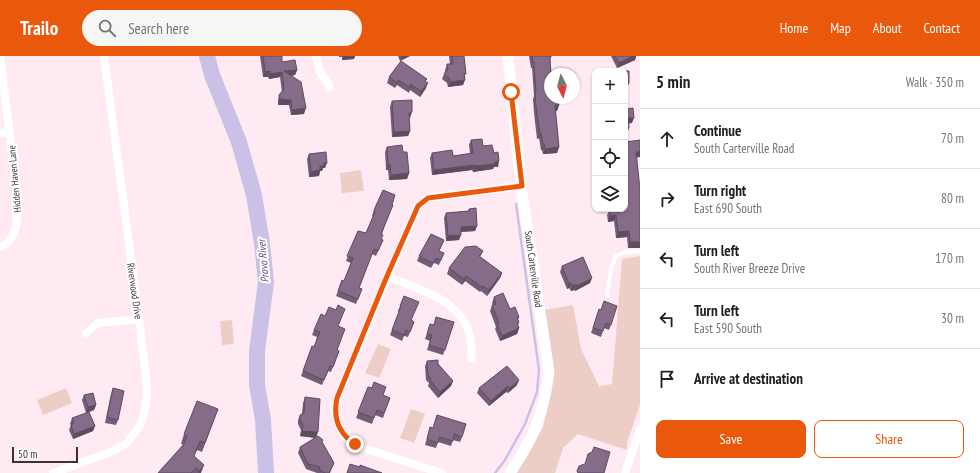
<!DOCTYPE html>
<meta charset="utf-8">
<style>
:root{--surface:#fff;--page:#f6f6f6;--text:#202124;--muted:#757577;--line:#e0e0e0;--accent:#ea580c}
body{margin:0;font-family:"PT Sans Narrow",sans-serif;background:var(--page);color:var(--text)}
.controls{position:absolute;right:12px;top:12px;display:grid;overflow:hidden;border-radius:8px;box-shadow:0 1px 3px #0004}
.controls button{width:36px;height:36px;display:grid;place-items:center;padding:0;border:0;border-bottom:1px solid var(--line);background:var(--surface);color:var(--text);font:20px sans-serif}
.compass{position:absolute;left:544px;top:12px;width:36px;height:36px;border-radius:50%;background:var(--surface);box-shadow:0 1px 3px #0004;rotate:174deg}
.scale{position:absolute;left:12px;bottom:10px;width:66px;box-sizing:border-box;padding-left:4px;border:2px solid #3d3037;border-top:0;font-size:11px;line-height:14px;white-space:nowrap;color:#3d3037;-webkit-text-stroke:3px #fefefe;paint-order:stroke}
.stop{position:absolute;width:12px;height:12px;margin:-9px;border:3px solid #ea580c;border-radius:50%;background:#fff}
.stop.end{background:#ea580c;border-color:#fff;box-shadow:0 1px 4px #0008}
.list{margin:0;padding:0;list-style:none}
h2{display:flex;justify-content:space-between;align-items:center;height:52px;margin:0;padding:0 16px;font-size:17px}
h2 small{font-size:13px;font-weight:400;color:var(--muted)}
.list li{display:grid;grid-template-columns:26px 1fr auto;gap:12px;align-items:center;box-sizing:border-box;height:60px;padding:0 16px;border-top:1px solid var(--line)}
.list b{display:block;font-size:15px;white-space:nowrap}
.list p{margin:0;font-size:13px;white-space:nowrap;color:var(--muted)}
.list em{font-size:13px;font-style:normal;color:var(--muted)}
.actions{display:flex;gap:8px;padding:12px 16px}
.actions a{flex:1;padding:9px 0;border:1px solid var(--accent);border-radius:8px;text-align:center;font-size:14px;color:var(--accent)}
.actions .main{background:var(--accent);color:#fff}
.icon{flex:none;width:22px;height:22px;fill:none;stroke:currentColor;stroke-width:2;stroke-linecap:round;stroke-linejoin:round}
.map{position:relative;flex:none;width:640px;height:417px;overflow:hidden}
header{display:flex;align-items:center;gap:24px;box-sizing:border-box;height:56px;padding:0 20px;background:var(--accent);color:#fff}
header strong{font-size:19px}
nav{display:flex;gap:22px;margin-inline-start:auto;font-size:14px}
.search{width:280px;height:36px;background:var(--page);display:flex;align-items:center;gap:10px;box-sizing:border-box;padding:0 14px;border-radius:22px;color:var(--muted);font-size:15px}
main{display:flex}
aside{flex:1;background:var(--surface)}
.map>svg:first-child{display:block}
</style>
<header>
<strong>Trailo</strong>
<div class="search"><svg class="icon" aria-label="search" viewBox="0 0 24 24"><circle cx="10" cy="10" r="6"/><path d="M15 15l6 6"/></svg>Search here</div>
<nav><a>Home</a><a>Map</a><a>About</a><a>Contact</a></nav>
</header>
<main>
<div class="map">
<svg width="640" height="417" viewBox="0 0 640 417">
<rect width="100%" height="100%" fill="#ffeaf4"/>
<g fill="#edcec6">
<polygon points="361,114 364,135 342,137 340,117"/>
<polygon points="640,200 640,349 627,387 627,394 578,378 563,392 555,417 515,417 527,401 543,371 552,330 544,254 573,249 581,293 599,330 600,332 601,330 612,328 622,203"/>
<polygon points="232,264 234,288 222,289 220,265"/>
<polygon points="378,288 391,293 379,322 365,317"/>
<polygon points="66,332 72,347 43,359 37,344"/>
<polygon points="411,353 425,358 414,387 400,382"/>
</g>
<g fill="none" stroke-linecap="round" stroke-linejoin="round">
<polyline stroke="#cbc0e6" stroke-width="2.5" points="495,417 505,404 525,368 537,336 539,314 516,148"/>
<polyline stroke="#cbc0e6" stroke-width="16" points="207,0 212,19 239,86 254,139 262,187 266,226 257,295 257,329 263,364 266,417"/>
<polyline stroke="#fff" stroke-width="4" points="607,240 611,212 616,200 625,196 640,195"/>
<g stroke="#fff" stroke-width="8">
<polyline points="316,0 320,16 330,31"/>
<polyline points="0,77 9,76"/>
<path d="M0,191C3,190 6,188 8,186C20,175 17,152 17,138L0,0"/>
<path d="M387,220C427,237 477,248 471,302"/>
<polyline points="86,277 98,267 139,263"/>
<polyline points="53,417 113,395 127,387 139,371 143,362 147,342 146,321 139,263 104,0"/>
<path d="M442,417L360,391C339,380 333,364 337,342L417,152L427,142L521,130"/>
<polyline points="625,417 640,373"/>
</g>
<path stroke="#fff" stroke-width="11" d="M508,0L521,130L549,316C543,360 534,381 510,417"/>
</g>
<g fill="#735d76">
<polygon points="260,0 282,0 282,6 297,14 295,19 291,20 304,58 291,59 289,49 278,49 278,44 279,39 282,36 280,21 269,23 268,21 263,21"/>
<polygon points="339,0 355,0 354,3 342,4 342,1 339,1"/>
<polygon points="398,0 410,0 400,5"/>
<polygon points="449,0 464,0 465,22 463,29 448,31 447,27 442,23 444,18 445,16 445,14 447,8 450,8"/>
<polygon points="529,0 551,0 550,4 550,18 559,44 559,49 557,55 555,55 559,91 557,97 543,98 542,94 541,94 539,82 537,83 534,57 533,43 534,40 532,12 531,12"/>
<polygon points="611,0 636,0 635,4 617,12"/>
<polygon points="389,21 426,26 426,32 420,41 410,34 409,37 397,29 395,32 387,27"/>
<polygon points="392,45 410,62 409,62 410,75 408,80 392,81 390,51"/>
<polygon points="471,84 483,90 494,97 498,111 494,111 493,113 473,116 472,114 432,119 430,102 432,97 453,100 470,98 469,89"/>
<polygon points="625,86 640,101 637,101 640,192 628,192 627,181 616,182 614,165 608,166 607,159 610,153 625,153"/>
<polygon points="387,91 403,96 409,117 407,123 389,124 388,114 386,114 385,96"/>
<polygon points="309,98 325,112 323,112 322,115 320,115 319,120 309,121 307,103"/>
<polygon points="392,149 382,178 381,183 383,184 376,200 372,198 359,232 362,233 356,248 336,240 342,224 344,225 351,207 346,205 358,175 366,177 373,161 372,160 374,154"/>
<polygon points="469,153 477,170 475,175 461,176 459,184 446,185 444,162 446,157 468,155"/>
<polygon points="444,184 439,195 442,202 439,209 434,207 431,212 417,205 419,200"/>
<polygon points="483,195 480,201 502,217 500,222 487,240 481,235 480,236 465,225 462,229 447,218 449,212"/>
<polygon points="562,210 590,227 575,235 574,234 571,235 569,232 567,233 560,216"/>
<polygon points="404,240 412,264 414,266 408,281 404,280 402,285 390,279 399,256 398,255"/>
<polygon points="494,241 519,261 518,264 519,266 518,270 519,272 517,278 500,285 495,273 496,271 490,255 492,249 493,249 492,247"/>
<polygon points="599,253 611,269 609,274 604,272 601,281 591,277"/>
<polygon points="336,254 338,270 337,294 339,295 331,316 328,315 322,329 301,320 312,290 314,291 317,281 312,279 314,274 325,260"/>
<polygon points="454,266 443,299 427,294 430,285 425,283 430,268 434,269"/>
<polygon points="427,305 438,308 453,325 451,330 438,342 428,330 429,327 426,324 425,310"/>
<polygon points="517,329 508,337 506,336 489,350 477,337 479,332"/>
<polygon points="368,331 383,339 390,342 383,362 375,359 372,368 356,362"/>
<polygon points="113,332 118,364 116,369 105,367 111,338"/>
<polygon points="84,339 96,349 94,354 86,357 82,344"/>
<polygon points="305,341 316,382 300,380 301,374 298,368 298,364 300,359 302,358 303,347"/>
<polygon points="218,353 202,396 197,394 194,400 201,417 158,417 184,389 181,388 184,378"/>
<polygon points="437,359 462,381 460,386 453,384 451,390 438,386 436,392 425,389 430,371 433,372"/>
<polygon points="72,362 95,370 93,375 73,383 69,374 71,369 70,368"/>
<polygon points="322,386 334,407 330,417 317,417 306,413 298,397 300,391"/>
</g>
<g fill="#5e4c60">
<polygon points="344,0 355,0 354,3 342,4"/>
<polygon points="402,0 410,0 400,5"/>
<polygon points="633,0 636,0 635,4 617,12 619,7"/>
<polygon points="297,14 295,19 282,21 284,15"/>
<polygon points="270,15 268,21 263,21 265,16"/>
<polygon points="282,16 280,21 269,23 270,18"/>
<polygon points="465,24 463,29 448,31 450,26"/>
<polygon points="428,27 426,32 420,41 421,35"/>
<polygon points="625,27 629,27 627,32 625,32"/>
<polygon points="280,43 291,44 289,49 278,49"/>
<polygon points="555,49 559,49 557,55 553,55"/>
<polygon points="306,52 304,58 291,59 292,54"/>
<polygon points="412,56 410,62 407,62 409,57"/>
<polygon points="628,62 634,62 632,67 626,68"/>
<polygon points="626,72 629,72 625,82 625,76"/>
<polygon points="410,75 408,80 392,81 394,76"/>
<polygon points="540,77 541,77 539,82 537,83"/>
<polygon points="543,88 544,88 542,94 541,94"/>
<polygon points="559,91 557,97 543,98 545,93"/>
<polygon points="640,95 640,101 634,102 636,96"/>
<polygon points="499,105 498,111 494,111 493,113 473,116 474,110"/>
<polygon points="324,107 327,107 325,112 323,112 322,115 320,115 319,120 309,121 311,116 320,110"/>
<polygon points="388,108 390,108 388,114 386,114"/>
<polygon points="474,109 472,114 432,119 434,114"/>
<polygon points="409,117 407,123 389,124 391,119"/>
<polygon points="616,159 614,165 608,166 610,160"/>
<polygon points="477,170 475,175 459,176 461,171"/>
<polygon points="629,175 627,181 616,182 618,176"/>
<polygon points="461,179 459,184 446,185 448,180"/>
<polygon points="630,186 640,186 640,192 628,192"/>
<polygon points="502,217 500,222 487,240 489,234"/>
<polygon points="466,220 465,225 462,229 464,223"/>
<polygon points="592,222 590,227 575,235 577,230"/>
<polygon points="571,227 569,232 567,233 569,228"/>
<polygon points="576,228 574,234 571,235 573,230"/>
<polygon points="519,272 517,278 500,285 502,280"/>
<polygon points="519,324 517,329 508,337 510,332"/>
<polygon points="453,325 451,330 438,342 440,336"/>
<polygon points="508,330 506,336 489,350 491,345"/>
<polygon points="96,349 94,354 86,357 88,351"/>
<polygon points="95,370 93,375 73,383 74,378"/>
<polygon points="302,375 318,376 316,382 300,380"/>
<polygon points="204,409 201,417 198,417 199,415"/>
</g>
<g fill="#866c89" stroke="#5e4c60">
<polygon points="263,0 282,0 282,6 295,4 297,14 284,15 301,26 306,52 292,54 291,44 280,43 279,39 284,33 282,16 270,18 270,15 265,16"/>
<polygon points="452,0 464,0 466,18 464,18 465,24 450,26 449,22 444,18 448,13 447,8 453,8"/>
<polygon points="532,0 551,0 551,1 550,1 551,18 550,18 550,42 558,42 559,49 555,49 559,91 545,93 544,88 543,88 541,77 540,77 536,51 535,37 536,37 534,6 533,7"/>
<polygon points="615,0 633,0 619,7"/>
<polygon points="401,5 427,23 425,25 428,27 421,35 410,28 411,32 398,24 397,27 389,21"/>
<polygon points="600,15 629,15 629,27 625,27 625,15"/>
<polygon points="412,44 412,56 409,57 410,75 394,76 392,45"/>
<polygon points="633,52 634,62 628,62 629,72 626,72 627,77 625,77 625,53"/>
<polygon points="482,83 483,90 492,89 494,97 498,96 499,105 495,106 495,108 474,110 474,109 434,114 432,97 452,94 453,100 473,97 471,84"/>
<polygon points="640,84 640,95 636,96 640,133 640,186 630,186 629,175 618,176 616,159 610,160 610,153 625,153 625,86"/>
<polygon points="402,89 403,96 407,96 409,117 391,119 390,108 388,108 387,91"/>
<polygon points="326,96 327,107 324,107 324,110 320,110 320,114 311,116 309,98"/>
<polygon points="383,134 395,139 392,149 393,149 381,178 383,179 381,183 383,184 378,195 374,193 359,232 362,233 358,243 338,235 342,224 344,225 353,202 347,200 358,175 366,177 375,156 374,154"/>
<polygon points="476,152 477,170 461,171 461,179 448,180 446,157 469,155 469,153"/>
<polygon points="431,178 444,184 439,195 444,197 441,204 436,202 433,207 419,200"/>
<polygon points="476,190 483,195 479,200 502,217 489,234 483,230 482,231 466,220 464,223 449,212 465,191"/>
<polygon points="583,201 592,222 577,230 576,228 573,230 571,227 569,228 562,210"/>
<polygon points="503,237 510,253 515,251 519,261 517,262 519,266 517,267 519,272 502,280 497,268 499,267 492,249 496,248 494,241"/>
<polygon points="404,240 419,246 411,264 414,266 410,276 406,274 404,279 392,274 401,250 400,250"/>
<polygon points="604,245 617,250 611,269 606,267 603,275 593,272 599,253 601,254"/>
<polygon points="338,249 345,253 338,270 345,273 337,294 339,295 333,311 330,310 324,324 303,315 312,290 314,291 320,276 314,274 321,258 325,260 329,251 336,254"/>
<polygon points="436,261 454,266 445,294 429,289 432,279 427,278 430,268 434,269"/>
<polygon points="438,304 438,308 453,325 440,336 430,324 431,323 428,319 427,305"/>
<polygon points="507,310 519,324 510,332 508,330 491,345 479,332"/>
<polygon points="374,326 386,331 383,339 390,342 384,357 377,354 374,362 358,356 368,331 372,332"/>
<polygon points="113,332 124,335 118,364 107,361"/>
<polygon points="93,337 96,349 88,351 84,339"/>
<polygon points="305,341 320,343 318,376 302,375 303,369 300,363 300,359 304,357"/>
<polygon points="197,345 218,353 205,387 200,385 194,400 204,409 199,415 196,412 191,417 158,417 184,388 187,380 184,378"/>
<polygon points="89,356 95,370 74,378 71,369 74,367 72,362"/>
<polygon points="437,359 466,368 462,381 454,378 453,385 439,381 438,387 427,383 430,371 433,372"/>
<polygon points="318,380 323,384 322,386 334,407 329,417 325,417 319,413 320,411 308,408 300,391"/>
<polygon points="594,391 610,396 604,417 578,417 577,415 579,410 585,408 588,398 592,396"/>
<polygon points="350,408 360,411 360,409 382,417 347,417"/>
</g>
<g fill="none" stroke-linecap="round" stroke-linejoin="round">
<path stroke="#ea580c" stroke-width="5" d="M355,388C338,377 333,361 337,342L387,220L418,150L428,142L522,130L511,36"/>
</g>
<g text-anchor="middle" stroke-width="4" stroke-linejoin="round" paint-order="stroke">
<g font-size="10" fill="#3d3037" stroke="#fefefe">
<text transform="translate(14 123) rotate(-95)" y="4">Hidden Haven Lane</text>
<text transform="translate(534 213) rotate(82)" y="4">South Carterville Road</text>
<text transform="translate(135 235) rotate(82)" y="4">Riverwood Drive</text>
</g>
<g font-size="11" font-style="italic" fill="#59477a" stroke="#fefefe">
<text transform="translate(263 205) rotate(-95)" y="4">Provo River</text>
</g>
</g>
</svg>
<div class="controls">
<button>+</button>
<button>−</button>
<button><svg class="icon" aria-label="locate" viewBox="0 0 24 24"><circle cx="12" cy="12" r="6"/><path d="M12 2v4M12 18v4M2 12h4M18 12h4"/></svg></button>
<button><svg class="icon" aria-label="layers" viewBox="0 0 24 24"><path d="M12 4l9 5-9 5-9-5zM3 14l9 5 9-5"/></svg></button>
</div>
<svg class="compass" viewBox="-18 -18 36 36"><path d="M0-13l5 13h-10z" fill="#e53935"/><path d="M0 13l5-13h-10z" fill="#757577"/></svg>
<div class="scale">50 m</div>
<div class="stop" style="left:511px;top:36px"></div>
<div class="stop end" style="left:355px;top:388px"></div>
</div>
<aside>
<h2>5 min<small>Walk · 350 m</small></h2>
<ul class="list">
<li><svg class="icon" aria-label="ahead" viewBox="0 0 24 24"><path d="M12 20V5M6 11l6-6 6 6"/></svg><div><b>Continue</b><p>South Carterville Road</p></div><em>70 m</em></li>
<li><svg class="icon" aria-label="right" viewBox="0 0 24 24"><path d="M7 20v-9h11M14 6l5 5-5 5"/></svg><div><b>Turn right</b><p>East 690 South</p></div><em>80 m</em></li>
<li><svg class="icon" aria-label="left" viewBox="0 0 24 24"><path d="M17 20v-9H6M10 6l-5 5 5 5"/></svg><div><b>Turn left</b><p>South River Breeze Drive</p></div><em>170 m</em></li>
<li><svg class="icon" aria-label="left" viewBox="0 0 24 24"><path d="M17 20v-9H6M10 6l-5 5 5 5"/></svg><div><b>Turn left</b><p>East 590 South</p></div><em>30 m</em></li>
<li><svg class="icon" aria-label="arrive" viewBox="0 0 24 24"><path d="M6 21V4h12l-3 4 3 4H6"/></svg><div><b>Arrive at destination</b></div></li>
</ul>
<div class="actions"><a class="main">Save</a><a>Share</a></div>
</aside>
</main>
